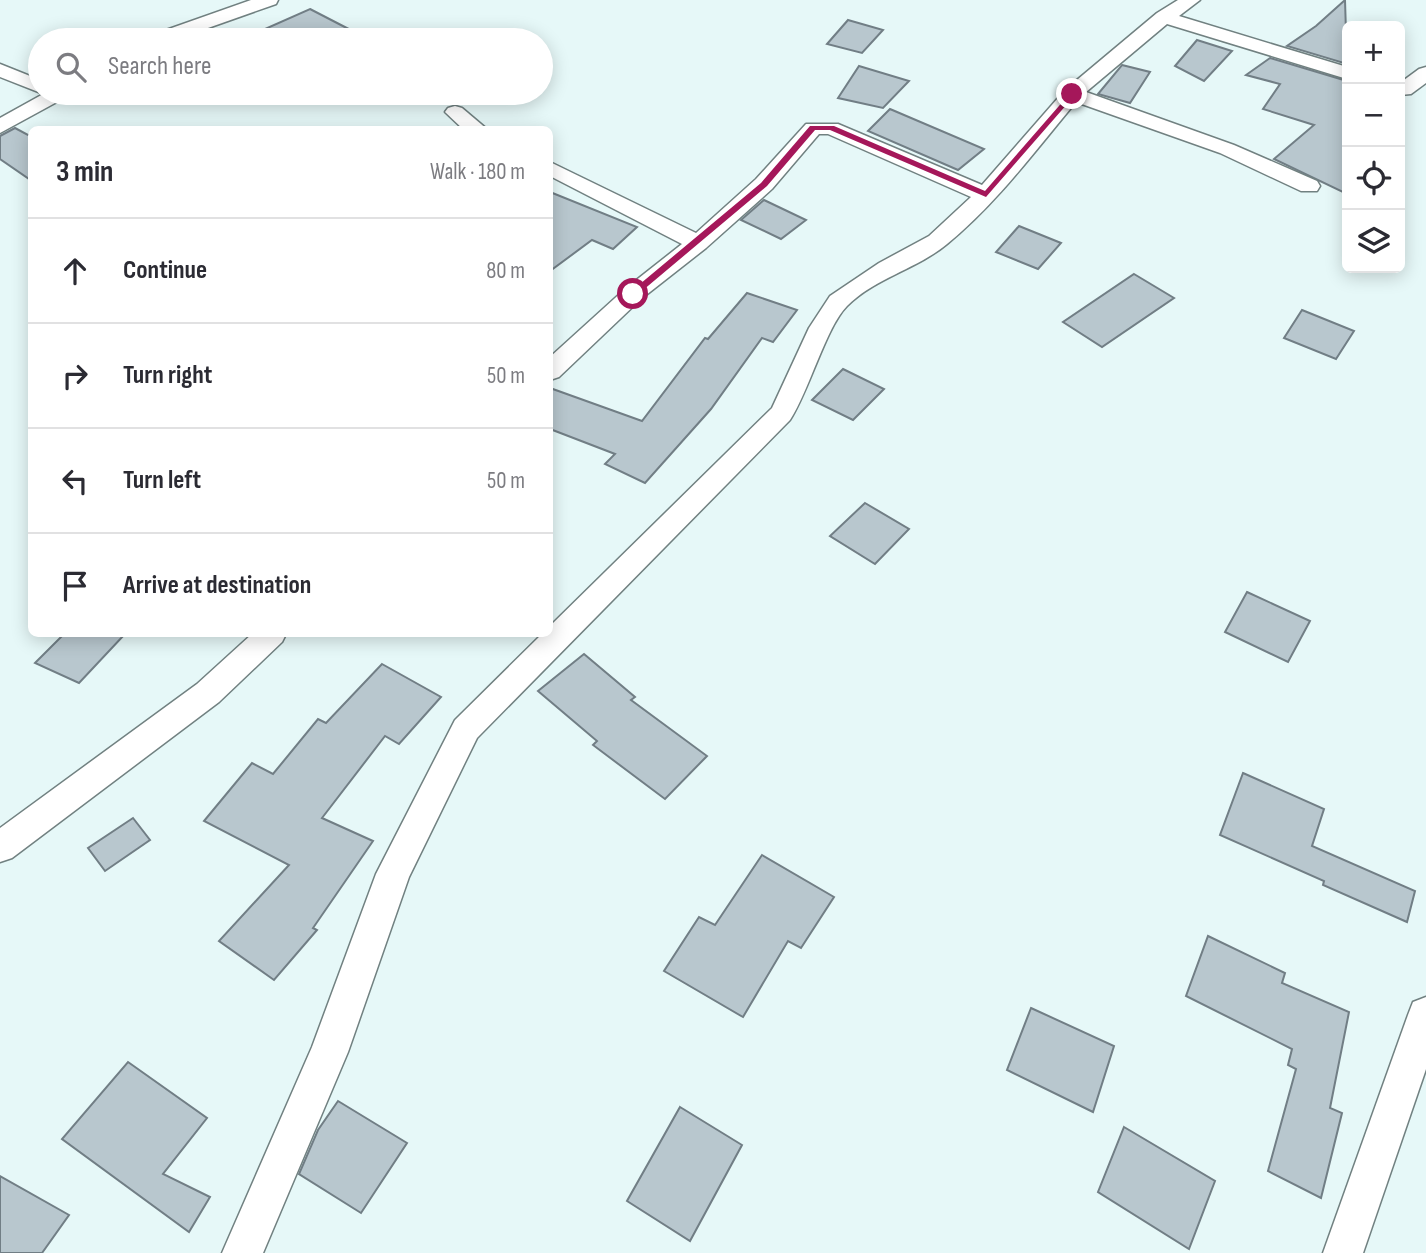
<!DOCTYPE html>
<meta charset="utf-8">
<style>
:root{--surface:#fff;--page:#f2f2f3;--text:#2b2b33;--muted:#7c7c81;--line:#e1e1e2}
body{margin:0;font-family:"Sofia Sans Condensed",sans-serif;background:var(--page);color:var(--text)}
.controls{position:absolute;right:21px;top:21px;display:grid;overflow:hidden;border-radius:10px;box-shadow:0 4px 18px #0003}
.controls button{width:63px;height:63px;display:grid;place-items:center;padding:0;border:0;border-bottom:2px solid var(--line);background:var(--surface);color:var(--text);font:35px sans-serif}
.stop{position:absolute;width:21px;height:21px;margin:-16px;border:5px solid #a5175a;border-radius:50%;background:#fff}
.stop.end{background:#a5175a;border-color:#fff;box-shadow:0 2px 7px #0008}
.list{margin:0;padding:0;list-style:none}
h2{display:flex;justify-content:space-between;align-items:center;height:91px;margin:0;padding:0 28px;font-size:30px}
h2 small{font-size:23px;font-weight:400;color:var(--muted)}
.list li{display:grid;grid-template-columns:46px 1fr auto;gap:21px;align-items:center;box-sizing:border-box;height:105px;padding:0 28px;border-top:2px solid var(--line)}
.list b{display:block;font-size:26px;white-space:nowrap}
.list em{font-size:23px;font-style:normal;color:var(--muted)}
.icon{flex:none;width:38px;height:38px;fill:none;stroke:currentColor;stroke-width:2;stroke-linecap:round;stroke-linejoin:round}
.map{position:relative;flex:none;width:1426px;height:1253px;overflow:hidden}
.search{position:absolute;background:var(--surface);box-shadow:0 4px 18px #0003;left:28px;top:28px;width:525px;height:77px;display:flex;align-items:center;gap:18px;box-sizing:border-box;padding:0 24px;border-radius:38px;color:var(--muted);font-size:26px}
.panel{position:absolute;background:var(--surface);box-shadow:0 4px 18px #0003;left:28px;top:126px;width:525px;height:511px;border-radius:10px}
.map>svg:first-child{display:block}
</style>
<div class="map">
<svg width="1426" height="1253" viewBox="0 0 1426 1253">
<rect width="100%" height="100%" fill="#e6f8f8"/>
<g fill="#b8c7ce" stroke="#717e85" stroke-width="2">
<polygon points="1345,0 1347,64 1287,46 1316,26"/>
<polygon points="310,9 370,40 240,40"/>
<polygon points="848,20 883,30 862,53 827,44"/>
<polygon points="1197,40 1232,51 1204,81 1175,66"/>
<polygon points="1270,58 1347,81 1347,194 1274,159 1314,125 1263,109 1280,84 1246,75"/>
<polygon points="1122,65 1150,72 1130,103 1098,94"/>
<polygon points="859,66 909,81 883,108 838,98"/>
<polygon points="890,109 984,149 958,170 868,131"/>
<polygon points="15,128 32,137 32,181 0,159 0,136"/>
<polygon points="550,192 637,227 613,249 592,240 550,271"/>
<polygon points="764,200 806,220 781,239 741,220"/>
<polygon points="1019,226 1061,243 1038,269 996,252"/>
<polygon points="1134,274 1174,298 1102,347 1063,322"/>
<polygon points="747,293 797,310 773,342 762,338 711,409 645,483 605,464 615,454 550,429 550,388 642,421 705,338 708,339"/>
<polygon points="1302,310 1354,331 1336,359 1284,338"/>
<polygon points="843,369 884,389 853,420 812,400"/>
<polygon points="865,503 909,529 875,564 830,536"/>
<polygon points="1247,592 1310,621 1288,662 1225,632"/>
<polygon points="64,634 125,634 79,683 35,663"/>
<polygon points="584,654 635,697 631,700 707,756 665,799 593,745 597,741 538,691"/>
<polygon points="382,664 441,697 399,744 385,736 322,818 373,841 313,928 317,930 274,980 219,941 289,865 204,821 252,763 273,774 318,719 326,723"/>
<polygon points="1243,773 1324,809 1312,846 1415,891 1407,922 1323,885 1324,881 1220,835"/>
<polygon points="133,818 150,840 105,871 88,848"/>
<polygon points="762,855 834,897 801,948 788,941 743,1017 664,971 699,917 715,925"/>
<polygon points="1208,936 1285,973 1282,983 1349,1012 1330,1108 1342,1113 1321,1198 1268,1171 1296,1069 1288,1065 1292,1049 1186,996"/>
<polygon points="1031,1008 1114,1046 1093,1112 1007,1070"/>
<polygon points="128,1062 207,1118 163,1174 210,1197 189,1232 62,1139"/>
<polygon points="338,1101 407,1143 361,1213 299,1174 318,1130"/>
<polygon points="680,1107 742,1145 690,1241 627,1201"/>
<polygon points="1124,1127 1215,1181 1189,1249 1098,1192"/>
<polygon points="0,1176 69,1215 42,1253 0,1253"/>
</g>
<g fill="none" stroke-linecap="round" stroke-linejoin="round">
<defs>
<g id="minor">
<polygon points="251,0 278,0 276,4 174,40 146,40 149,36"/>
<path d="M1178,0H1200L1179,16L1347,67V79L1167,24L1086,92L1234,145L1317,181L1320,186L1317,191H1301L1220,153L1076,102C1035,151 996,204 947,244C917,269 875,278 847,306C826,327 809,391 790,420L477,738L409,877L348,1052L263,1253H222L312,1047L376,874L455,720L542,634H550V626L772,408L809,328L830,296L879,263L929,236L971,197L828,134H819L772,189L706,248L641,299L559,377L550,380V357L625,289L682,244L550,176V162L696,233L756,179L806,124H838L982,185L1065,90L1157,13Z"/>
<polygon points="0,64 40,80 41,93 0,77"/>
<polygon points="1426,67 1426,83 1411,94 1400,95 1400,83 1419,69"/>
<polygon points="45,93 69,93 66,97 0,133 0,118"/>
<polygon points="455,106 462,108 488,130 464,130 445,112 448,108"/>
<polygon points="252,634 286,634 282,642 219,702 12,858 0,862 0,828 197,684"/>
<polygon points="1426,997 1426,1069 1363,1253 1323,1253 1408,1015 1413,1002"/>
</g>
</defs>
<use href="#minor" stroke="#718181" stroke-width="3"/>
<use href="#minor" fill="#fff" fill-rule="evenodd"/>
</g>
<polygon fill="#a5175a" points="1072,91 1075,95 986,197 830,130 815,130 767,186 636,296 628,294 761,183 810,126 834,126 985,191"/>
</svg>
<div class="controls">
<button>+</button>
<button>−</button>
<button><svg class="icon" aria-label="locate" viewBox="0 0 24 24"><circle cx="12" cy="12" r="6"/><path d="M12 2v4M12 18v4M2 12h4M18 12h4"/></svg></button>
<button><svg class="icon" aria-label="layers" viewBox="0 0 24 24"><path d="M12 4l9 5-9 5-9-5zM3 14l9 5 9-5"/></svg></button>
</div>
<div class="stop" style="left:633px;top:294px"></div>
<div class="stop end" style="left:1072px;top:94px"></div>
<div class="search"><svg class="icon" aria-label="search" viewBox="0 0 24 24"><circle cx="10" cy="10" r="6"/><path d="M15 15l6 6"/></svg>Search here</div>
<section class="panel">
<h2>3 min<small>Walk · 180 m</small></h2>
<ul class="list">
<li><svg class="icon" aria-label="ahead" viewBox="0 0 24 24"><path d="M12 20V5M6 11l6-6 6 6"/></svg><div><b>Continue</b></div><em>80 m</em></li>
<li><svg class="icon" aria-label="right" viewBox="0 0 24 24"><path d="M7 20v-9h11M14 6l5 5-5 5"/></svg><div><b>Turn right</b></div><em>50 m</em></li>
<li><svg class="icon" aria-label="left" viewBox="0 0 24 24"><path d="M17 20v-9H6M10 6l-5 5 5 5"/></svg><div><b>Turn left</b></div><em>50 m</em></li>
<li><svg class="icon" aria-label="arrive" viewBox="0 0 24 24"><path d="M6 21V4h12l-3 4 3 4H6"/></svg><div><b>Arrive at destination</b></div></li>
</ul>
</section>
</div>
